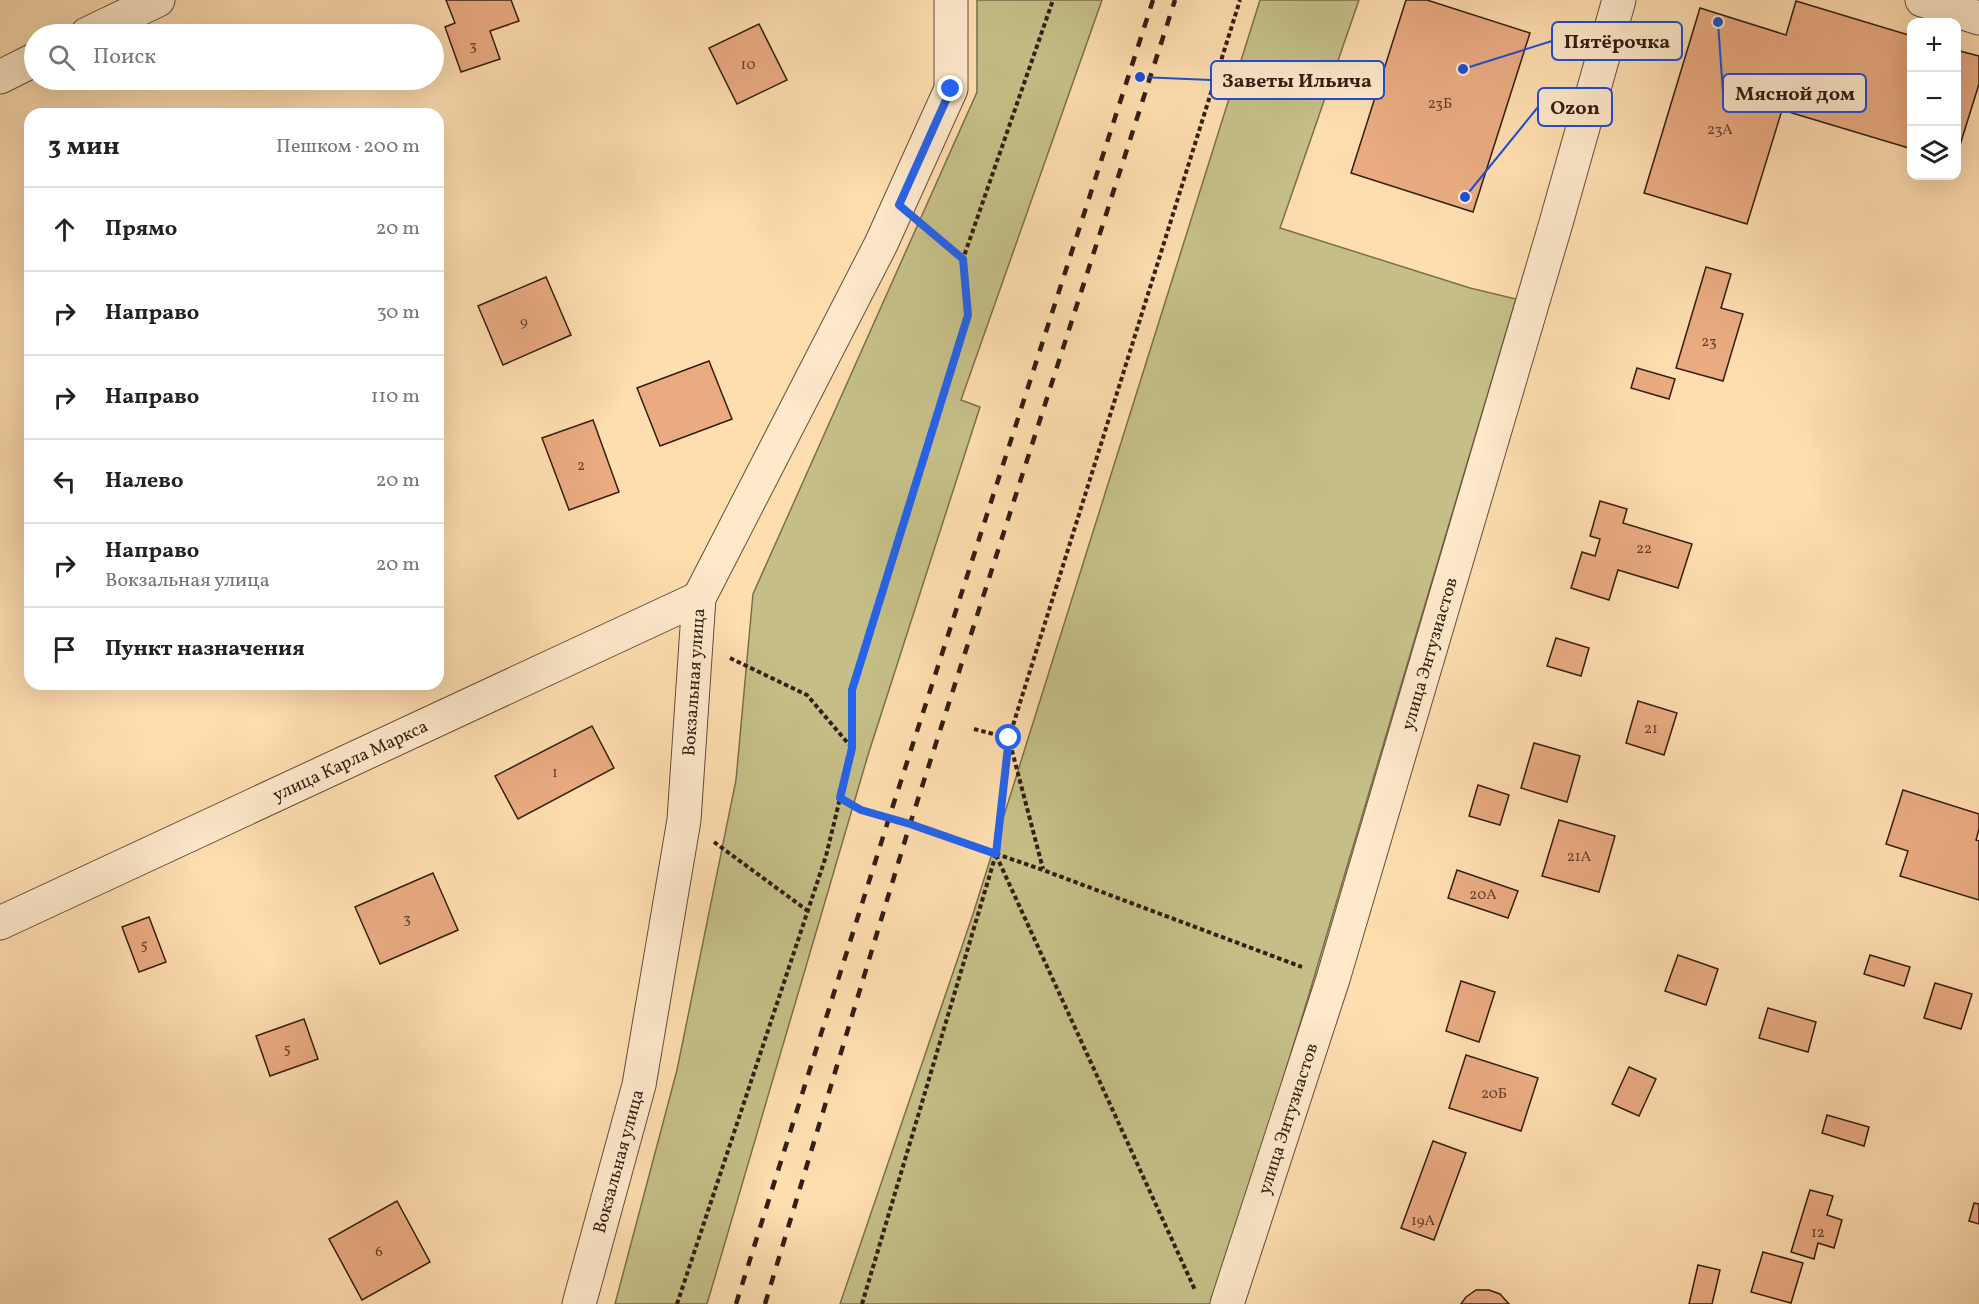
<!DOCTYPE html>
<html lang="ru">
<meta charset="utf-8">
<style>
:root{--surface:#fff;--page:#f6f6f6;--text:#222;--muted:#767676;--line:#e0e0e0}
body{margin:0;font-family:Vollkorn,serif;background:var(--page);color:var(--text)}
.controls{position:absolute;right:18px;top:18px;display:grid;overflow:hidden;border-radius:12px;box-shadow:0 6px 24px #0002}
.controls button{width:54px;height:54px;display:grid;place-items:center;padding:0;border:0;border-bottom:2px solid var(--line);background:var(--surface);color:var(--text);font:30px sans-serif}
.stop{position:absolute;width:18px;height:18px;margin:-14px;border:4px solid #2563eb;border-radius:50%;background:#fff}
.stop.end{background:#2563eb;border-color:#fff;box-shadow:0 2px 6px #0008}
.list{margin:0;padding:0;list-style:none}
h2{display:flex;justify-content:space-between;align-items:center;height:78px;margin:0;padding:0 24px;font-size:26px}
h2 small{font-size:20px;font-weight:400;color:var(--muted)}
.list li{display:grid;grid-template-columns:39px 1fr auto;gap:18px;align-items:center;box-sizing:border-box;height:84px;padding:0 24px;border-top:2px solid var(--line)}
.list b{display:block;font-size:22px;white-space:nowrap}
.list p{margin:0;font-size:20px;white-space:nowrap;color:var(--muted)}
.list em{font-size:20px;font-style:normal;color:var(--muted)}
.icon{flex:none;width:33px;height:33px;fill:none;stroke:currentColor;stroke-width:2;stroke-linecap:round;stroke-linejoin:round}
.map{position:relative;flex:none;width:1979px;height:1304px;overflow:hidden}
.search{position:absolute;background:var(--surface);box-shadow:0 6px 24px #0002;left:24px;top:24px;width:420px;height:66px;display:flex;align-items:center;gap:15px;box-sizing:border-box;padding:0 21px;border-radius:33px;color:var(--muted);font-size:22px}
.panel{position:absolute;background:var(--surface);box-shadow:0 6px 24px #0002;left:24px;top:108px;width:420px;height:582px;border-radius:18px}
.map>svg:first-child{display:block}
</style>
<div class="map">
<svg width="1979" height="1304" viewBox="0 0 1979 1304">
<rect width="100%" height="100%" fill="#feddaf"/>
<filter id="stains"><feTurbulence type="fractalNoise" baseFrequency=".00333" numOctaves="4"/><feColorMatrix values="0 0 0 0 .2 0 0 0 0 .09 0 0 0 0 .02 0 0 0 .5 -.17"/></filter>
<radialGradient id="worn" r=".72"><stop offset=".6" stop-color="#630" stop-opacity="0"/><stop offset="1" stop-color="#630" stop-opacity=".3"/></radialGradient>
<g fill="#c5bf87" stroke="#7c6e4d" stroke-width="1.5">
<polygon points="977,0 1102,0 961,400 980,407 868,755 707,1304 615,1304 677,1070 736,780 753,594 977,92"/>
<polygon points="1260,0 1359,0 1280,228 1470,288 1516,299 1307,1001 1214,1304 840,1304 973,914"/>
</g>
<g fill="#eaab81" stroke="#341d13" stroke-width="1.5">
<polygon points="446,0 511,0 519,21 490,31 500,59 461,72 445,27 455,23"/>
<polygon points="1406,0 1427,0 1530,33 1473,212 1351,173"/>
<polygon points="1796,1 1912,36 1912,149 1782,110 1747,224 1644,193 1700,8 1786,35"/>
<polygon points="759,24 787,80 737,104 709,48"/>
<polygon points="1956,50 1979,56 1979,84 1956,158"/>
<polygon points="1706,267 1731,274 1721,308 1743,314 1723,381 1676,368"/>
<polygon points="546,277 571,335 503,365 478,306"/>
<polygon points="709,361 732,419 660,446 637,388"/>
<polygon points="1637,368 1675,379 1669,399 1631,388"/>
<polygon points="593,420 619,492 569,510 542,438"/>
<polygon points="1600,501 1627,509 1623,523 1692,544 1678,588 1618,570 1609,600 1571,588 1582,552 1595,556 1600,539 1590,536"/>
<polygon points="1556,638 1589,648 1581,676 1547,666"/>
<polygon points="1638,701 1677,713 1664,755 1626,743"/>
<polygon points="592,726 614,768 518,819 495,776"/>
<polygon points="1534,743 1580,756 1567,802 1521,788"/>
<polygon points="1478,785 1509,795 1500,825 1469,816"/>
<polygon points="1903,790 1979,814 1979,829 1976,840 1979,841 1979,900 1900,876 1908,851 1886,844"/>
<polygon points="1559,820 1615,836 1599,892 1542,876"/>
<polygon points="1457,870 1518,891 1508,918 1448,898"/>
<polygon points="433,873 458,930 380,964 355,907"/>
<polygon points="149,917 166,962 139,972 122,927"/>
<polygon points="1678,955 1718,969 1706,1005 1665,991"/>
<polygon points="1870,955 1910,967 1904,986 1864,974"/>
<polygon points="1461,981 1495,992 1479,1042 1446,1031"/>
<polygon points="1935,983 1972,994 1961,1029 1924,1018"/>
<polygon points="1768,1008 1816,1022 1808,1052 1759,1038"/>
<polygon points="304,1019 318,1059 270,1076 256,1036"/>
<polygon points="1466,1055 1538,1078 1521,1131 1449,1108"/>
<polygon points="1629,1067 1656,1079 1639,1116 1612,1104"/>
<polygon points="1827,1115 1869,1127 1864,1146 1822,1133"/>
<polygon points="1433,1141 1466,1153 1434,1240 1401,1228"/>
<polygon points="1810,1190 1833,1196 1827,1215 1842,1220 1834,1248 1818,1243 1814,1259 1791,1252"/>
<polygon points="397,1201 430,1262 362,1300 329,1239"/>
<polygon points="1974,1203 1979,1204 1979,1224 1969,1221"/>
<polygon points="1763,1252 1803,1263 1791,1303 1751,1292"/>
<polygon points="1698,1265 1720,1270 1712,1304 1689,1304"/>
<polygon points="1476,1290 1489,1290 1500,1294 1509,1304 1461,1304 1466,1297"/>
</g>
<g fill="none" stroke-linecap="round" stroke-linejoin="round">
<defs>
<g id="minor">
<polyline points="1922,0 1979,18"/>
<polyline points="87,34 158,0"/>
<polyline points="0,77 34,60"/>
<path id="s1" d="M0,923L699,598"/>
<path id="s2" d="M579,1304L639,1085L684,820L699,598L881,244L951,89V0"/>
<path id="s3" d="M1227,1304L1333,979L1556,223L1619,0"/>
</g>
</defs>
<use href="#minor" stroke="#664d3a" stroke-width="35"/>
<g stroke="#341d13" stroke-width="4" stroke-dasharray="4.5 3" stroke-linecap="butt">
<polyline points="925,227 963,259"/>
<polyline points="730,658 807,695 852,748"/>
<polyline points="974,729 1009,738"/>
<polyline points="1010,743 1043,869"/>
<polyline points="841,798 861,810 910,824 1043,870 1302,967"/>
<polyline points="714,842 808,911"/>
<polyline points="996,855 1195,1290"/>
<polyline points="677,1304 826,856 852,749 852,690 968,315 963,259 1053,0"/>
<polyline points="862,1304 996,854 1009,738 1240,0"/>
</g>
<use href="#minor" stroke="#fee9cb" stroke-width="33"/>
<g stroke="#341d13" stroke-width="4.5" stroke-dasharray="10 10" stroke-linecap="butt">
<polyline points="736,1304 889,818 1153,0"/>
<polyline points="765,1304 910,824 1175,0"/>
</g>
</g>
<g fill="none" stroke-linecap="round" stroke-linejoin="round">
<polyline stroke="#2563eb" stroke-width="8" points="951,89 899,205 963,259 968,315 852,690 852,748 840,798 861,810 910,824 996,854 1009,738"/>
</g>
<g text-anchor="middle" stroke-width="4.5" stroke-linejoin="round" paint-order="stroke">
<g font-size="15" fill="#62402e">
<text x="473" y="50">3</text>
<text x="748" y="69">10</text>
<text x="1440" y="108">23Б</text>
<text x="1720" y="134">23А</text>
<text x="524" y="326">9</text>
<text x="1709" y="346">23</text>
<text x="581" y="470">2</text>
<text x="1644" y="553">22</text>
<text x="1651" y="733">21</text>
<text x="555" y="777">1</text>
<text x="1579" y="861">21А</text>
<text x="1483" y="899">20А</text>
<text x="407" y="923">3</text>
<text x="144" y="949">5</text>
<text x="287" y="1053">5</text>
<text x="1494" y="1098">20Б</text>
<text x="1423" y="1225">19А</text>
<text x="1818" y="1237">12</text>
<text x="379" y="1256">6</text>
</g>
<g font-size="18" fill="#341d13" stroke="#fee9cb">
<text dy="6" stroke="none"><textPath href="#s3" startOffset="681">улица Энтузиастов</textPath></text>
<text dy="6" stroke="none"><textPath href="#s2" startOffset="634">Вокзальная улица</textPath></text>
<text dy="6" stroke="none"><textPath href="#s1" startOffset="386">улица Карла Маркса</textPath></text>
<text dy="6" stroke="none"><textPath href="#s3" startOffset="195">улица Энтузиастов</textPath></text>
<text dy="6" stroke="none"><textPath href="#s2" startOffset="148">Вокзальная улица</textPath></text>
</g>
</g>
<path fill="none" stroke="#1d4ed8" stroke-width="2" d="M1463 69L1552 41M1140 77L1211 80M1718 22L1723 93M1465 197L1538 107"/>
<g fill="#1d4ed8" stroke="#fee9cb" stroke-width="2">
<circle cx="1463" cy="69" r="6"/>
<circle cx="1140" cy="77" r="6"/>
<circle cx="1718" cy="22" r="6"/>
<circle cx="1465" cy="197" r="6"/>
</g>
<g fill="#fee9cb" stroke="#1d4ed8" stroke-width="2">
<rect x="1552" y="22" width="130" height="38" rx="6"/>
<rect x="1211" y="61" width="173" height="38" rx="6"/>
<rect x="1723" y="74" width="143" height="38" rx="6"/>
<rect x="1538" y="88" width="74" height="38" rx="6"/>
</g>
<g font-size="20" text-anchor="middle" font-weight="bold" fill="#341d13">
<text x="1617" y="48">Пятёрочка</text>
<text x="1297" y="87">Заветы Ильича</text>
<text x="1795" y="100">Мясной дом</text>
<text x="1575" y="114">Ozon</text>
</g>
<rect width="100%" height="100%" filter="url(#stains)"/>
<rect width="100%" height="100%" fill="url(#worn)"/>
</svg>
<div class="controls">
<button>+</button>
<button>−</button>
<button><svg class="icon" aria-label="layers" viewBox="0 0 24 24"><path d="M12 4l9 5-9 5-9-5zM3 14l9 5 9-5"/></svg></button>
</div>
<div class="stop" style="left:1009px;top:738px"></div>
<div class="stop end" style="left:951px;top:89px"></div>
<div class="search"><svg class="icon" aria-label="search" viewBox="0 0 24 24"><circle cx="10" cy="10" r="6"/><path d="M15 15l6 6"/></svg>Поиск</div>
<section class="panel">
<h2>3 мин<small>Пешком · 200 m</small></h2>
<ul class="list">
<li><svg class="icon" aria-label="ahead" viewBox="0 0 24 24"><path d="M12 20V5M6 11l6-6 6 6"/></svg><div><b>Прямо</b></div><em>20 m</em></li>
<li><svg class="icon" aria-label="right" viewBox="0 0 24 24"><path d="M7 20v-9h11M14 6l5 5-5 5"/></svg><div><b>Направо</b></div><em>30 m</em></li>
<li><svg class="icon" aria-label="right" viewBox="0 0 24 24"><path d="M7 20v-9h11M14 6l5 5-5 5"/></svg><div><b>Направо</b></div><em>110 m</em></li>
<li><svg class="icon" aria-label="left" viewBox="0 0 24 24"><path d="M17 20v-9H6M10 6l-5 5 5 5"/></svg><div><b>Налево</b></div><em>20 m</em></li>
<li><svg class="icon" aria-label="right" viewBox="0 0 24 24"><path d="M7 20v-9h11M14 6l5 5-5 5"/></svg><div><b>Направо</b><p>Вокзальная улица</p></div><em>20 m</em></li>
<li><svg class="icon" aria-label="arrive" viewBox="0 0 24 24"><path d="M6 21V4h12l-3 4 3 4H6"/></svg><div><b>Пункт назначения</b></div></li>
</ul>
</section>
</div>
